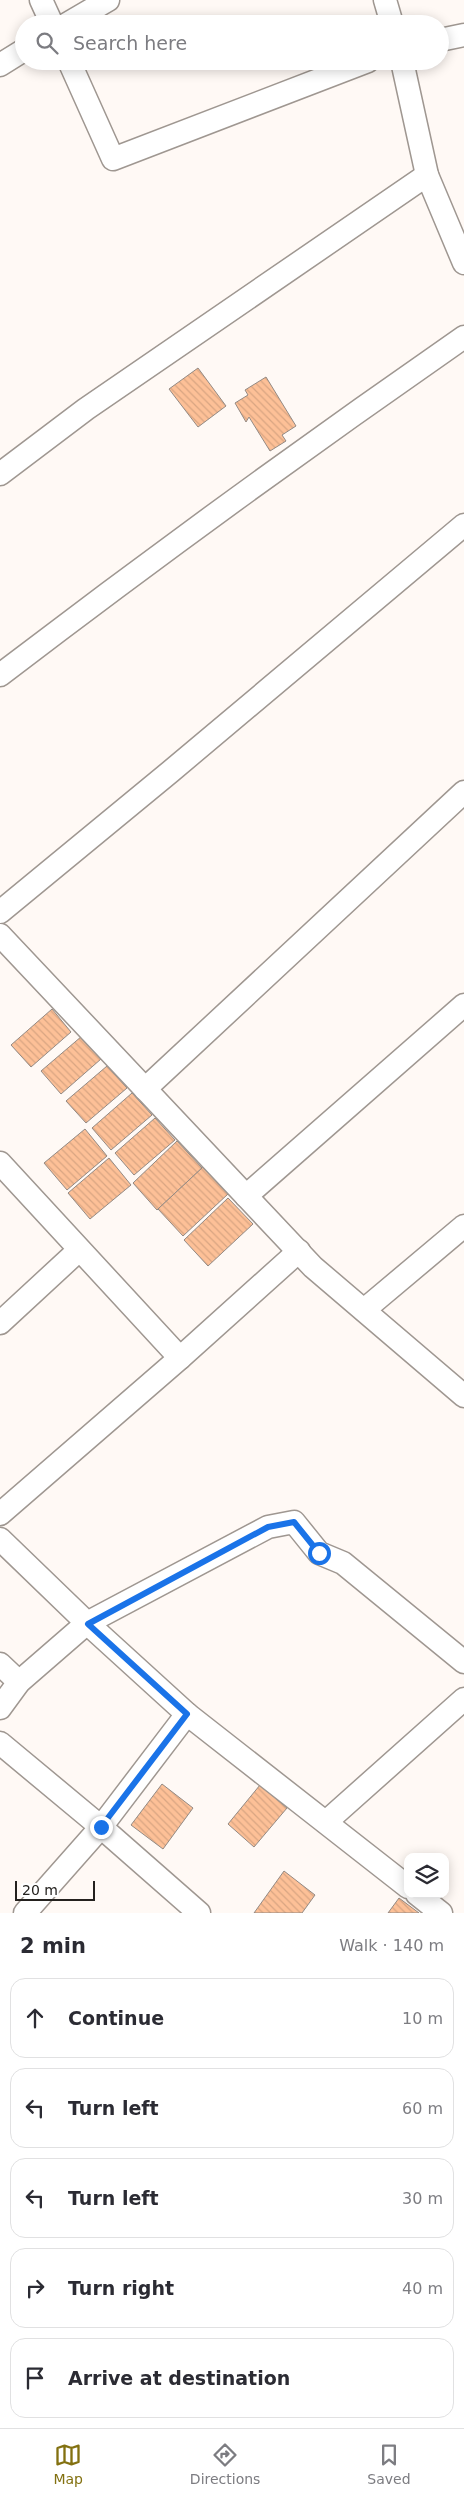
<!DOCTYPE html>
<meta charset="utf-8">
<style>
:root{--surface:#fff;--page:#f7f7f7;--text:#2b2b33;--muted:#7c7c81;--line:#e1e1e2;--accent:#837111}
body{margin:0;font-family:"DejaVu Sans",sans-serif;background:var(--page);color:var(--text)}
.controls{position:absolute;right:15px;bottom:15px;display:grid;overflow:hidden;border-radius:10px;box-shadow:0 2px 12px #0003}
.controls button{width:45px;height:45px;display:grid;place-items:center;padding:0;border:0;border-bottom:1px solid var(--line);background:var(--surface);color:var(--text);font:25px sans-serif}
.scale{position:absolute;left:15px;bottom:12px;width:80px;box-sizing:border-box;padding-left:5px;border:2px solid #24211e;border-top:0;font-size:14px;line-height:18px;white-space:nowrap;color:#24211e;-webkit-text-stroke:4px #fff;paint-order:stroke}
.stop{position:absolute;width:15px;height:15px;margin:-11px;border:4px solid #1a73e8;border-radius:50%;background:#fff}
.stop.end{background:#1a73e8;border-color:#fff;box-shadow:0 1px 5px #0008}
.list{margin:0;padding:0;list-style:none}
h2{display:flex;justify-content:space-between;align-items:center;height:65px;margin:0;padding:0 20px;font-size:21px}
h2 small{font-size:16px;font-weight:400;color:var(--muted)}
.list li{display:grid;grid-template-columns:32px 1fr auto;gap:15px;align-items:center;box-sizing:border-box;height:80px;margin:0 10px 10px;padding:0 10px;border:1px solid var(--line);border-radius:15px}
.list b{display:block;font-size:19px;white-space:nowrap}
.list em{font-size:16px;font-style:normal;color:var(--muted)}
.icon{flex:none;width:28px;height:28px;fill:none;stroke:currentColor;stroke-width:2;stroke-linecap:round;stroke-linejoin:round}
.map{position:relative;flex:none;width:464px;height:1913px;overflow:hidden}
.search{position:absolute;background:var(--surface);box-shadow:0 2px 12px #0003;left:15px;right:15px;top:15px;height:55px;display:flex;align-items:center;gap:12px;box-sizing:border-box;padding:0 18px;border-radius:28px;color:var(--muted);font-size:19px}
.sheet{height:515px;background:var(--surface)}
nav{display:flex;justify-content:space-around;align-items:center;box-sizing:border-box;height:70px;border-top:1px solid var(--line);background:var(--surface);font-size:14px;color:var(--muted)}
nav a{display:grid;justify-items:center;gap:2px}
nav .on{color:var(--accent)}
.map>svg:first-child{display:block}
</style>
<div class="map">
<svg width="464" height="1913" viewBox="0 0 464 1913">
<defs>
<pattern id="building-back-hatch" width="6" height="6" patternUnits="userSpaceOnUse" patternTransform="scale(1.25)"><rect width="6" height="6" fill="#fdc097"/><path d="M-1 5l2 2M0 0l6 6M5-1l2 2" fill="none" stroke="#d9a582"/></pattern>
</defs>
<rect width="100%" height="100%" fill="#fff9f5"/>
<g fill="url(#building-back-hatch)" stroke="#938a84">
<polygon points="198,368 226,406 198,427 169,389"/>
<polygon points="266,377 296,426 282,435 286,441 270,451 249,417 246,422 235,403 248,395 245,390"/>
<polygon points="52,1009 71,1032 31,1067 11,1045"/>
<polygon points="82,1036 101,1059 61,1094 41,1071"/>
<polygon points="107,1066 127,1088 86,1123 66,1101"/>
<polygon points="132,1093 152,1115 111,1150 92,1128"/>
<polygon points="155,1118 175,1140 134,1175 115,1153"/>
<polygon points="85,1129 107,1156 67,1190 44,1163"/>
<polygon points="177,1141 202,1168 157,1210 133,1183"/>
<polygon points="109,1158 131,1185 90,1219 68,1193"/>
<polygon points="203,1167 228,1194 183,1236 158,1209"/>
<polygon points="228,1198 253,1224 208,1266 184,1240"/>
<polygon points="162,1784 193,1808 163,1849 131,1825"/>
<polygon points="260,1785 287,1808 254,1847 228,1824"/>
<polygon points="284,1871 315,1895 302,1913 254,1913"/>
<polygon points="399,1898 419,1913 388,1913"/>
</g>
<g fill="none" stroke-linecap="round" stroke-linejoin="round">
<defs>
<g id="minor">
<polyline points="41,0 52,24"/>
<polyline points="385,0 392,24"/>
<polyline points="67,24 108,0"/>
<polyline points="440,40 464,35"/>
<polyline points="69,61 113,159 368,61"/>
<polyline points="402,61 427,175"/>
<polyline points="0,65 24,50"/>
<polyline points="0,474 86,409 427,175 464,263"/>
<path d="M0,675C152,559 307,446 464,337"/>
<polyline points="0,912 170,772 464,525"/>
<polyline points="0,935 313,1267 464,1396"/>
<polyline points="145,1089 464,792"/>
<polyline points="0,1163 180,1358"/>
<polyline points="246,1196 464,1005"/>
<polyline points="364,1310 464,1226"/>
<polyline points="0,1323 79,1250"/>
<polyline points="0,1514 180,1358 299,1251"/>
<polyline points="0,1539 87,1623 268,1527 294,1522 319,1553 343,1563 464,1662"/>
<polyline points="0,1664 19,1682"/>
<polyline points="0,1708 19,1682 87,1623 187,1714"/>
<polyline points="0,1743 101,1827 187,1714 408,1887"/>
<polyline points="326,1822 464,1699"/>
<polyline points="417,1894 441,1913"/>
<polyline points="25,1913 101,1827 199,1913"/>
</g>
</defs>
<use href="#minor" stroke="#9f9791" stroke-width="25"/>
<use href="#minor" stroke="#fff" stroke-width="22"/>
</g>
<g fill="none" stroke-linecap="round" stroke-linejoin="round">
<polyline stroke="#1a73e8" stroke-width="6" points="101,1827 187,1714 88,1624 268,1527 294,1522 319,1553"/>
</g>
</svg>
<div class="controls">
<button><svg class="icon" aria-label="layers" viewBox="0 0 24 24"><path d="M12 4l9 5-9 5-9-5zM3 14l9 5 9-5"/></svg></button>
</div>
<div class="scale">20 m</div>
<div class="stop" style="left:319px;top:1553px"></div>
<div class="stop end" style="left:101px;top:1827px"></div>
<div class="search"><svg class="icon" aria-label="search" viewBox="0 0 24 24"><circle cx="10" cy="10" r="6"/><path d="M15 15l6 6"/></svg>Search here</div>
</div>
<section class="sheet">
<h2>2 min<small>Walk · 140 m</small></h2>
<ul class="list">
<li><svg class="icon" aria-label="ahead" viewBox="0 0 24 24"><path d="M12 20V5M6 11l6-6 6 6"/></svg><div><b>Continue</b></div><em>10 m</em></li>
<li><svg class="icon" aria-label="left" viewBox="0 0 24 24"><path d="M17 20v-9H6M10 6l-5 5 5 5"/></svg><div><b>Turn left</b></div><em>60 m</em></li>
<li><svg class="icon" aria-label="left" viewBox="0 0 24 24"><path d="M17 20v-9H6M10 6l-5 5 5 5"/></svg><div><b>Turn left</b></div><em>30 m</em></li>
<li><svg class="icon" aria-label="right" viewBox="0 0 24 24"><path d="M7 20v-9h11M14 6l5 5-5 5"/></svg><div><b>Turn right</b></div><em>40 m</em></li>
<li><svg class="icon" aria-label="arrive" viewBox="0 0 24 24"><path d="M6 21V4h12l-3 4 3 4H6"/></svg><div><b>Arrive at destination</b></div></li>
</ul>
</section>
<nav>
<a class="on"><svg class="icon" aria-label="map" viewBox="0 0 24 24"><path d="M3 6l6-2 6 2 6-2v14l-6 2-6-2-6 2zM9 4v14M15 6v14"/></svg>Map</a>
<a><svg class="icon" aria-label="directions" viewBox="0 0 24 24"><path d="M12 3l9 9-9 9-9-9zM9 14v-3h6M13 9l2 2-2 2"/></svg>Directions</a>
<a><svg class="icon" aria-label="saved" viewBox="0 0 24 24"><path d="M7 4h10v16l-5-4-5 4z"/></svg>Saved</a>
</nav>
